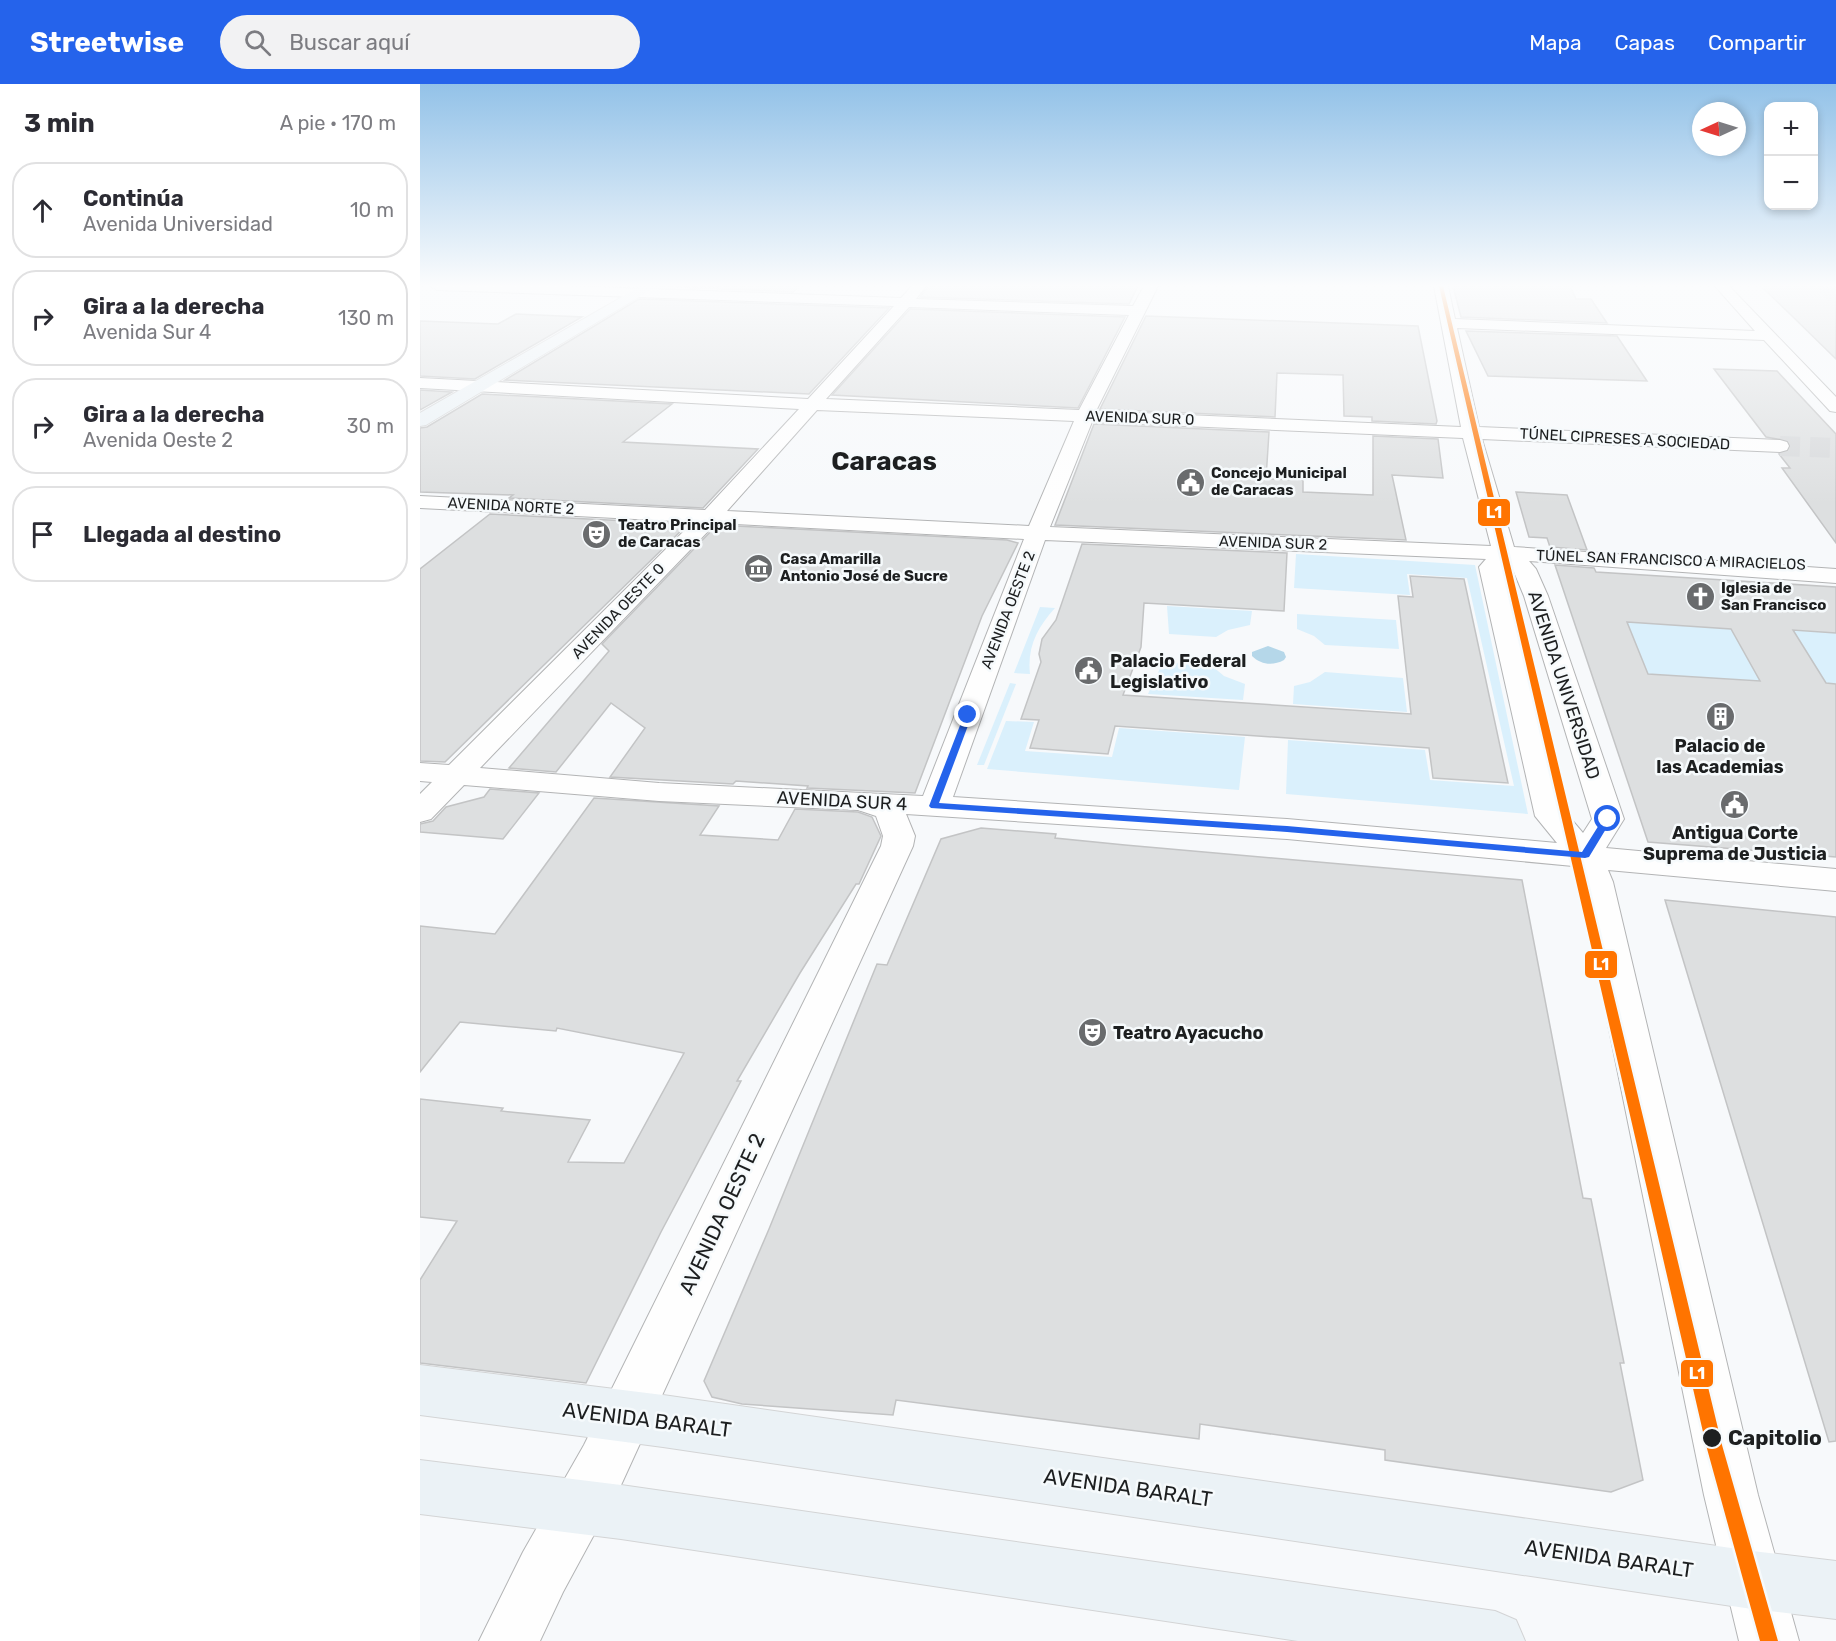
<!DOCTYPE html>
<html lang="es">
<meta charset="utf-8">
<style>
:root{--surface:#fff;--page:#f2f2f3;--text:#2b2b33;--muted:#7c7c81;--line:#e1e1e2;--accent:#2563eb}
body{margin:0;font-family:Rubik,sans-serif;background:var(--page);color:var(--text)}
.controls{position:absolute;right:18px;top:18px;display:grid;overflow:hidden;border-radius:12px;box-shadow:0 3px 9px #0003}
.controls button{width:54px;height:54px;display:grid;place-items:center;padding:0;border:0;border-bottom:2px solid var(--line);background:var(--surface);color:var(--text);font:30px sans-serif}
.compass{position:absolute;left:1272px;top:18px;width:54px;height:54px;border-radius:50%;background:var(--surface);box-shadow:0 3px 9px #0003;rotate:266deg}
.stop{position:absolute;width:18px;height:18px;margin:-14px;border:4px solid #2563eb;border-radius:50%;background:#fff}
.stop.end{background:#2563eb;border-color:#fff;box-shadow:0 2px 6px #0008}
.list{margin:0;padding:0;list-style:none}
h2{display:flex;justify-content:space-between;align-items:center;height:78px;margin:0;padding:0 24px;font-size:26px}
h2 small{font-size:20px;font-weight:400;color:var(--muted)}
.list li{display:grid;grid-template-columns:39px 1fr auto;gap:18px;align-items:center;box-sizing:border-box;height:96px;margin:0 12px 12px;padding:0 12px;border:2px solid var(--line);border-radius:24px}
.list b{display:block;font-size:22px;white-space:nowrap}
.list p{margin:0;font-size:20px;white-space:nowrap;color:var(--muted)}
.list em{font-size:20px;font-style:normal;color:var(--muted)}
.icon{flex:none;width:33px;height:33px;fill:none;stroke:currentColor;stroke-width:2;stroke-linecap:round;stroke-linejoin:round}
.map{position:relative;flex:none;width:1416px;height:1557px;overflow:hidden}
header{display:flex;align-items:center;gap:36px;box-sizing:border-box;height:84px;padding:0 30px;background:var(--accent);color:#fff}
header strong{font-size:28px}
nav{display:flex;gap:33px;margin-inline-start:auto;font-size:21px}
.search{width:420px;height:54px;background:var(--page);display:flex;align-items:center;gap:15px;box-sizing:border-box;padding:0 21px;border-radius:33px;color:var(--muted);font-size:22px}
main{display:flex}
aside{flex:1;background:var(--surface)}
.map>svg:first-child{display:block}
</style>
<header>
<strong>Streetwise</strong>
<div class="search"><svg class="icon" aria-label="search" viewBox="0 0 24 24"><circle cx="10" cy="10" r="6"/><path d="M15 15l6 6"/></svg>Buscar aquí</div>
<nav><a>Mapa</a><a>Capas</a><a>Compartir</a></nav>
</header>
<main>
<aside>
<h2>3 min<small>A pie · 170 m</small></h2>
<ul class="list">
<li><svg class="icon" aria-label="ahead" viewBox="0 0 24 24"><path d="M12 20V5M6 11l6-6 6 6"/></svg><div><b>Continúa</b><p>Avenida Universidad</p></div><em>10 m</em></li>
<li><svg class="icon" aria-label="right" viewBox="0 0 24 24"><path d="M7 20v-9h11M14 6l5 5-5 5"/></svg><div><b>Gira a la derecha</b><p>Avenida Sur 4</p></div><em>130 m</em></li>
<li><svg class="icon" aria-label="right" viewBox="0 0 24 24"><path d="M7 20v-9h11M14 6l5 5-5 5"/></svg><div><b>Gira a la derecha</b><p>Avenida Oeste 2</p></div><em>30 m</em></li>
<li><svg class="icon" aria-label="arrive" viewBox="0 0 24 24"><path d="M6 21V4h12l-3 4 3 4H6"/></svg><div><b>Llegada al destino</b></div></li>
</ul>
</aside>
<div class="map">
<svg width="1416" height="1557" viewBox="0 0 1416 1557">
<rect width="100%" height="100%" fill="#f7f9fb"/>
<g fill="#daf0fc">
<polygon points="876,470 1055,481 1108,730 866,710 868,656 1005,666 1010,696 1094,702 1047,494 987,490 990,511 874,504"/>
<polygon points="747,522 832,527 830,541 808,546 796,553 749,550"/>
<path d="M620,523L635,524C617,544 607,563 610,590L594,589Z"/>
<polygon points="877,530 976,536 979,565 905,561 894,552 877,545"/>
<polygon points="1207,538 1311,545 1340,597 1228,590"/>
<polygon points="1373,546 1416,549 1416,600 1406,599"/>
<polygon points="743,578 792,582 804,592 825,600 823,616 728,610"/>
<polygon points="905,588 983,594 987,628 873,620 874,602 890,598"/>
<polygon points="590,599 596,600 564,681 557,681"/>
<polygon points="586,637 614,638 605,667 692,673 699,644 825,653 819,706 567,685"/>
</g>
<path fill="#b5d7e9" d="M848,562L864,568L866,573L864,576C853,582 841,581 832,572V568Z"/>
<g fill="#dddfe0" stroke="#c3c4c5" stroke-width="1.5" fill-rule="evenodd">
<polygon points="240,202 380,202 373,208"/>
<polygon points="508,202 718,202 709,220 500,213"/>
<polygon points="1033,202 1150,202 1156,215 1171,215 1187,239 1041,233"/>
<polygon points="1341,202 1416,202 1416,275 1371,231"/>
<polygon points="219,215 469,224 389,310 85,296"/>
<polygon points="490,225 705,233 658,324 412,311"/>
<polygon points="96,230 162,233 55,295 0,292 0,237 78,240"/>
<polygon points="726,232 998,242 1017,337 1016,340 952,337 952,333 924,332 923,291 857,289 855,333 680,325"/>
<polygon points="1046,247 1197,252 1227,297 1068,292"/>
<polygon points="1294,285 1357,287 1416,350 1416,459 1362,384 1370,384 1359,370 1369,367 1371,363 1369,357 1346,353"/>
<polygon points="0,306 32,308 0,326"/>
<polygon points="62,310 252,320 203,358 338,365 283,424 89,414 93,411 0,408 0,344 7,343"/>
<polygon points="674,340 849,348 846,395 883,396 883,408 953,411 953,352 1018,355 1023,394 972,391 986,456 635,441"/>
<polygon points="1096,408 1147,411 1167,466 1130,463 1127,454 1109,453"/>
<polygon points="70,430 268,440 25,678 0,677 0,485"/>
<polygon points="297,441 587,456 598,459 562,532 495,709 387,704 388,702 316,697 313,700 190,693 225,644 191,619 136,688 89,684 189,567 182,560"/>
<polygon points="662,460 867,469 864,527 724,519 721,563 703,611 991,630 978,512 993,513 990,492 1044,495 1088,699 1013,694 1009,664 695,642 688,670 610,664 619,636 601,635 621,578 619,570 622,555 636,536"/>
<path d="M1135,481L1174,484L1176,488L1416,503V549L1373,546L1406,599L1416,600V773L1228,758ZM1207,538L1311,545L1340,597L1228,590Z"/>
<polygon points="70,705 119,709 83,755 0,748 0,740 13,737 26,723 64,713"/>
<polygon points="174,714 299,722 280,751 358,756 375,725 438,728 452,733 461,752 439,800 436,800 380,889 317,997 321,997 241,1148 166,1299 0,1279 0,1196 37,1137 0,1133 0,1015 83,1024 81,1027 170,1036 148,1078 204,1079 264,969 137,944 136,947 40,938 0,988 0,842 75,850"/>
<polygon points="561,744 636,750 635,754 705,761 1102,796 1163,1114 1171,1115 1204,1279 1200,1279 1223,1396 1191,1408 965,1376 965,1366 780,1340 779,1355 476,1316 473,1331 322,1320 292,1313 284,1297 349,1145 457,880 467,881 521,755"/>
<polygon points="1245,816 1416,833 1416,1357 1409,1358"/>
</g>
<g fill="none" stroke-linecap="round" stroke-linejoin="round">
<polyline stroke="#d6d8da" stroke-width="20" stroke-dasharray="20 10" stroke-linecap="butt" points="1360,362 1416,364"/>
<polyline stroke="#d6d8da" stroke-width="15" stroke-dasharray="15 8" stroke-linecap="butt" points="1403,202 1416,213"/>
<defs>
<path id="minor" d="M11,202H144L481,214L492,202H506L496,215L713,222L724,202H738L676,327L1041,343L1014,202H1028L1035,235L1335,247L1295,202H1309L1416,313V328L1410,327L1344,256L1037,244L1059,343L1360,356L1367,358L1369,362L1367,366L1360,368L1062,355L1094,463L1416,485V499L1109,477L1116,485L1128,512L1204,735L1186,764L1416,785V807L1188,786L1193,798L1338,1411L1379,1557H1319L1284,1411L1159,798L1153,782L867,755L486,730L495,752L493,762L202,1399L143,1508L120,1557H59L103,1468L164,1361L461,762L463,752L456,732L438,726L239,717L44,701L11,735L0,738V710L12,698L0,697V679L29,681L273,438L0,424V412L285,426L379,325L0,304V294L388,315L474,222L17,206ZM489,223L709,231L659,326L406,315ZM397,326L654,337L609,442L307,427ZM672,338L1043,354L1071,462L630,443ZM296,439L604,455L503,712L239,699L60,684ZM625,456L1066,475L1059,483L1115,732L1137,759L867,735L533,713ZM1086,481L1094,488L1104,512L1172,735L1163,749L1146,729L1089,511L1083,484Z"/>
<g id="major">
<polygon points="221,202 237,202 6,341 0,342 0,329"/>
<polygon points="0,1281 243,1311 1332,1467 1416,1477 1416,1535 1332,1525 243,1363 0,1331"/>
<polygon points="0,1376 201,1401 1075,1527 1096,1536 1105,1557 878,1557 201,1455 0,1430"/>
</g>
</defs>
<use href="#minor" stroke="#b3b4b5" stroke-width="2"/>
<use href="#major" stroke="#d3d4d5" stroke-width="2"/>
<use href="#minor" fill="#fefefe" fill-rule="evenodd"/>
<use href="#major" fill="#ebf2f6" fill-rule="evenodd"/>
<defs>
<polygon id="metro-1" points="1019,202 1023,202 1302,1361 1358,1557 1340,1557 1286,1361"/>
</defs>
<use href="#metro-1" stroke="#f6fafc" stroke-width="5"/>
<use href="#metro-1" fill="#ff7400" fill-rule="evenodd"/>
</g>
<linearGradient id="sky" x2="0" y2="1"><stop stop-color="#93c2e8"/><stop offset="0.48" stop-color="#fbfcfd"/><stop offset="1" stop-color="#fbfcfd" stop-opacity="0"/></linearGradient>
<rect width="1416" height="420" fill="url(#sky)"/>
<polygon fill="#2563eb" points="548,628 552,631 519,719 867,742 1162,768 1184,733 1192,735 1169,773 1165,774 867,748 511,724 509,722 544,631"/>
<defs>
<symbol id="civic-disc" viewBox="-11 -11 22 22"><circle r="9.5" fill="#696b6d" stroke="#f6fafc"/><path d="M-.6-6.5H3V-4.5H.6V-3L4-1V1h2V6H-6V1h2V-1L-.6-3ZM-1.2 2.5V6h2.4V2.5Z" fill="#fff"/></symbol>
<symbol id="theatre-disc" viewBox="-11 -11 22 22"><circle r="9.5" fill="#696b6d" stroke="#f6fafc"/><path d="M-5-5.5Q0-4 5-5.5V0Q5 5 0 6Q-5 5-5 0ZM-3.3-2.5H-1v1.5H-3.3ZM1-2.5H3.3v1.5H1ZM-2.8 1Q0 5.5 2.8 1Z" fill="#fff"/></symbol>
<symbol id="museum-disc" viewBox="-11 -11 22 22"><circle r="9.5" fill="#696b6d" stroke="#f6fafc"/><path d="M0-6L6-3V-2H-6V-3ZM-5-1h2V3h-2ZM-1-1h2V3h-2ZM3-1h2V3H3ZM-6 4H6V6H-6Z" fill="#fff"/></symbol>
<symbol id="church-disc" viewBox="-11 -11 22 22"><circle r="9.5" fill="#696b6d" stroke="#f6fafc"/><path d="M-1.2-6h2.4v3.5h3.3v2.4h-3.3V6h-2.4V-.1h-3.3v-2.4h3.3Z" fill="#fff"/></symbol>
<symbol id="building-disc" viewBox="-11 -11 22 22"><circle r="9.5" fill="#696b6d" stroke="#f6fafc"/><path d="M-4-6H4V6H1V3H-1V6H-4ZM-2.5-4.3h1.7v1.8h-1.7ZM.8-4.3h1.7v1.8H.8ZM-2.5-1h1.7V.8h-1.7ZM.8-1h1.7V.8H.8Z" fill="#fff"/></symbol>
</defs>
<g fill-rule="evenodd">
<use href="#civic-disc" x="754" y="382" width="33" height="33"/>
<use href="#theatre-disc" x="160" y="434" width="33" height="33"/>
<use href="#museum-disc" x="322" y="468" width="33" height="33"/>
<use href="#church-disc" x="1264" y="496" width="33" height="33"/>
<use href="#civic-disc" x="652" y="570" width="33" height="33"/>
<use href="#building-disc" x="1284" y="616" width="33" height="33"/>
<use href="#civic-disc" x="1298" y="704" width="33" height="33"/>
<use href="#theatre-disc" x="656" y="932" width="33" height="33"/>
</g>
<circle fill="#1d1f20" stroke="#f6fafc" stroke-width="2" cx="1292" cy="1354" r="10"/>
<g text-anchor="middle" stroke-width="5" stroke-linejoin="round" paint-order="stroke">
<g font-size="15" fill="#1d1f20" stroke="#f6fafc">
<text transform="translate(720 334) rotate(2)" y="5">AVENIDA SUR 0</text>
<text transform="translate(1205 355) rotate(3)" y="5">TÚNEL CIPRESES A SOCIEDAD</text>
<text transform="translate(91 422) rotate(3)" y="5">AVENIDA NORTE 2</text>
<text transform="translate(853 459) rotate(2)" y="5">AVENIDA SUR 2</text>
<text transform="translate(1251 476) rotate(2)" y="5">TÚNEL SAN FRANCISCO A MIRACIELOS</text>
<text transform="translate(588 526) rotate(-69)" y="5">AVENIDA OESTE 2</text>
<text transform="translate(198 527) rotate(-46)" y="5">AVENIDA OESTE 0</text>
</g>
<g font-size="15" font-weight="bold" fill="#1d1f20" stroke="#f6fafc" text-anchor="start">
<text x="791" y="394">Concejo Municipal<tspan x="791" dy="17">de Caracas</tspan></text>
<text x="198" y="446">Teatro Principal<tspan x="198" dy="17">de Caracas</tspan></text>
<text x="360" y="480">Casa Amarilla<tspan x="360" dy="17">Antonio José de Sucre</tspan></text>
<text x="1301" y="509">Iglesia de<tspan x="1301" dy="17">San Francisco</tspan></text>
</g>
<g font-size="18" font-weight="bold" fill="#1d1f20" stroke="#f6fafc" text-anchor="start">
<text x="690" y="583">Palacio Federal<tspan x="690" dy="21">Legislativo</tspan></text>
<text x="1300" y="668" text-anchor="middle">Palacio de<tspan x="1300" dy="21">las Academias</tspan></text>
<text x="1315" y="755" text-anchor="middle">Antigua Corte<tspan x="1315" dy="21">Suprema de Justicia</tspan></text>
<text x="693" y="955">Teatro Ayacucho</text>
</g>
<g font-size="18" fill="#1d1f20" stroke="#f6fafc">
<text transform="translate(1144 601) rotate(72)" y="6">AVENIDA UNIVERSIDAD</text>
<text transform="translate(422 717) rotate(3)" y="6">AVENIDA SUR 4</text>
</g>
<g font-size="21" fill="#1d1f20" stroke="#f6fafc">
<text transform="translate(302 1130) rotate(-65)" y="7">AVENIDA OESTE 2</text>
<text transform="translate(227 1336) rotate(7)" y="7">AVENIDA BARALT</text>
<text transform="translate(708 1404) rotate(8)" y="7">AVENIDA BARALT</text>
<text transform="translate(1189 1475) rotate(8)" y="7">AVENIDA BARALT</text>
</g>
<g font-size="21" font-weight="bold" fill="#1d1f20" stroke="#f6fafc" text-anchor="start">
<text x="1308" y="1361">Capitolio</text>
</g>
<g font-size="26" font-weight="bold" fill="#1d1f20" stroke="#f6fafc">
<text x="464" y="386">Caracas</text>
</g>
</g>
<g stroke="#f6fafc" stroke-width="2">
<rect x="1057" y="414" width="34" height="29" rx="6" fill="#ff7400"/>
<rect x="1164" y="866" width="34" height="29" rx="6" fill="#ff7400"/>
<rect x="1260" y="1275" width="34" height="29" rx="6" fill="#ff7400"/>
</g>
<g font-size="16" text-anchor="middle" font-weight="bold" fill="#fff">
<text x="1074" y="434">L1</text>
<text x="1181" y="886">L1</text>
<text x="1277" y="1295">L1</text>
</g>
</svg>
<div class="controls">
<button>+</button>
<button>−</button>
</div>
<svg class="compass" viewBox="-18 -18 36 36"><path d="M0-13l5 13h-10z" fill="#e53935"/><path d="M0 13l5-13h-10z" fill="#7c7c81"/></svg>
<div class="stop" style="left:1188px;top:735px"></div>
<div class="stop end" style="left:548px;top:631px"></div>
</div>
</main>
